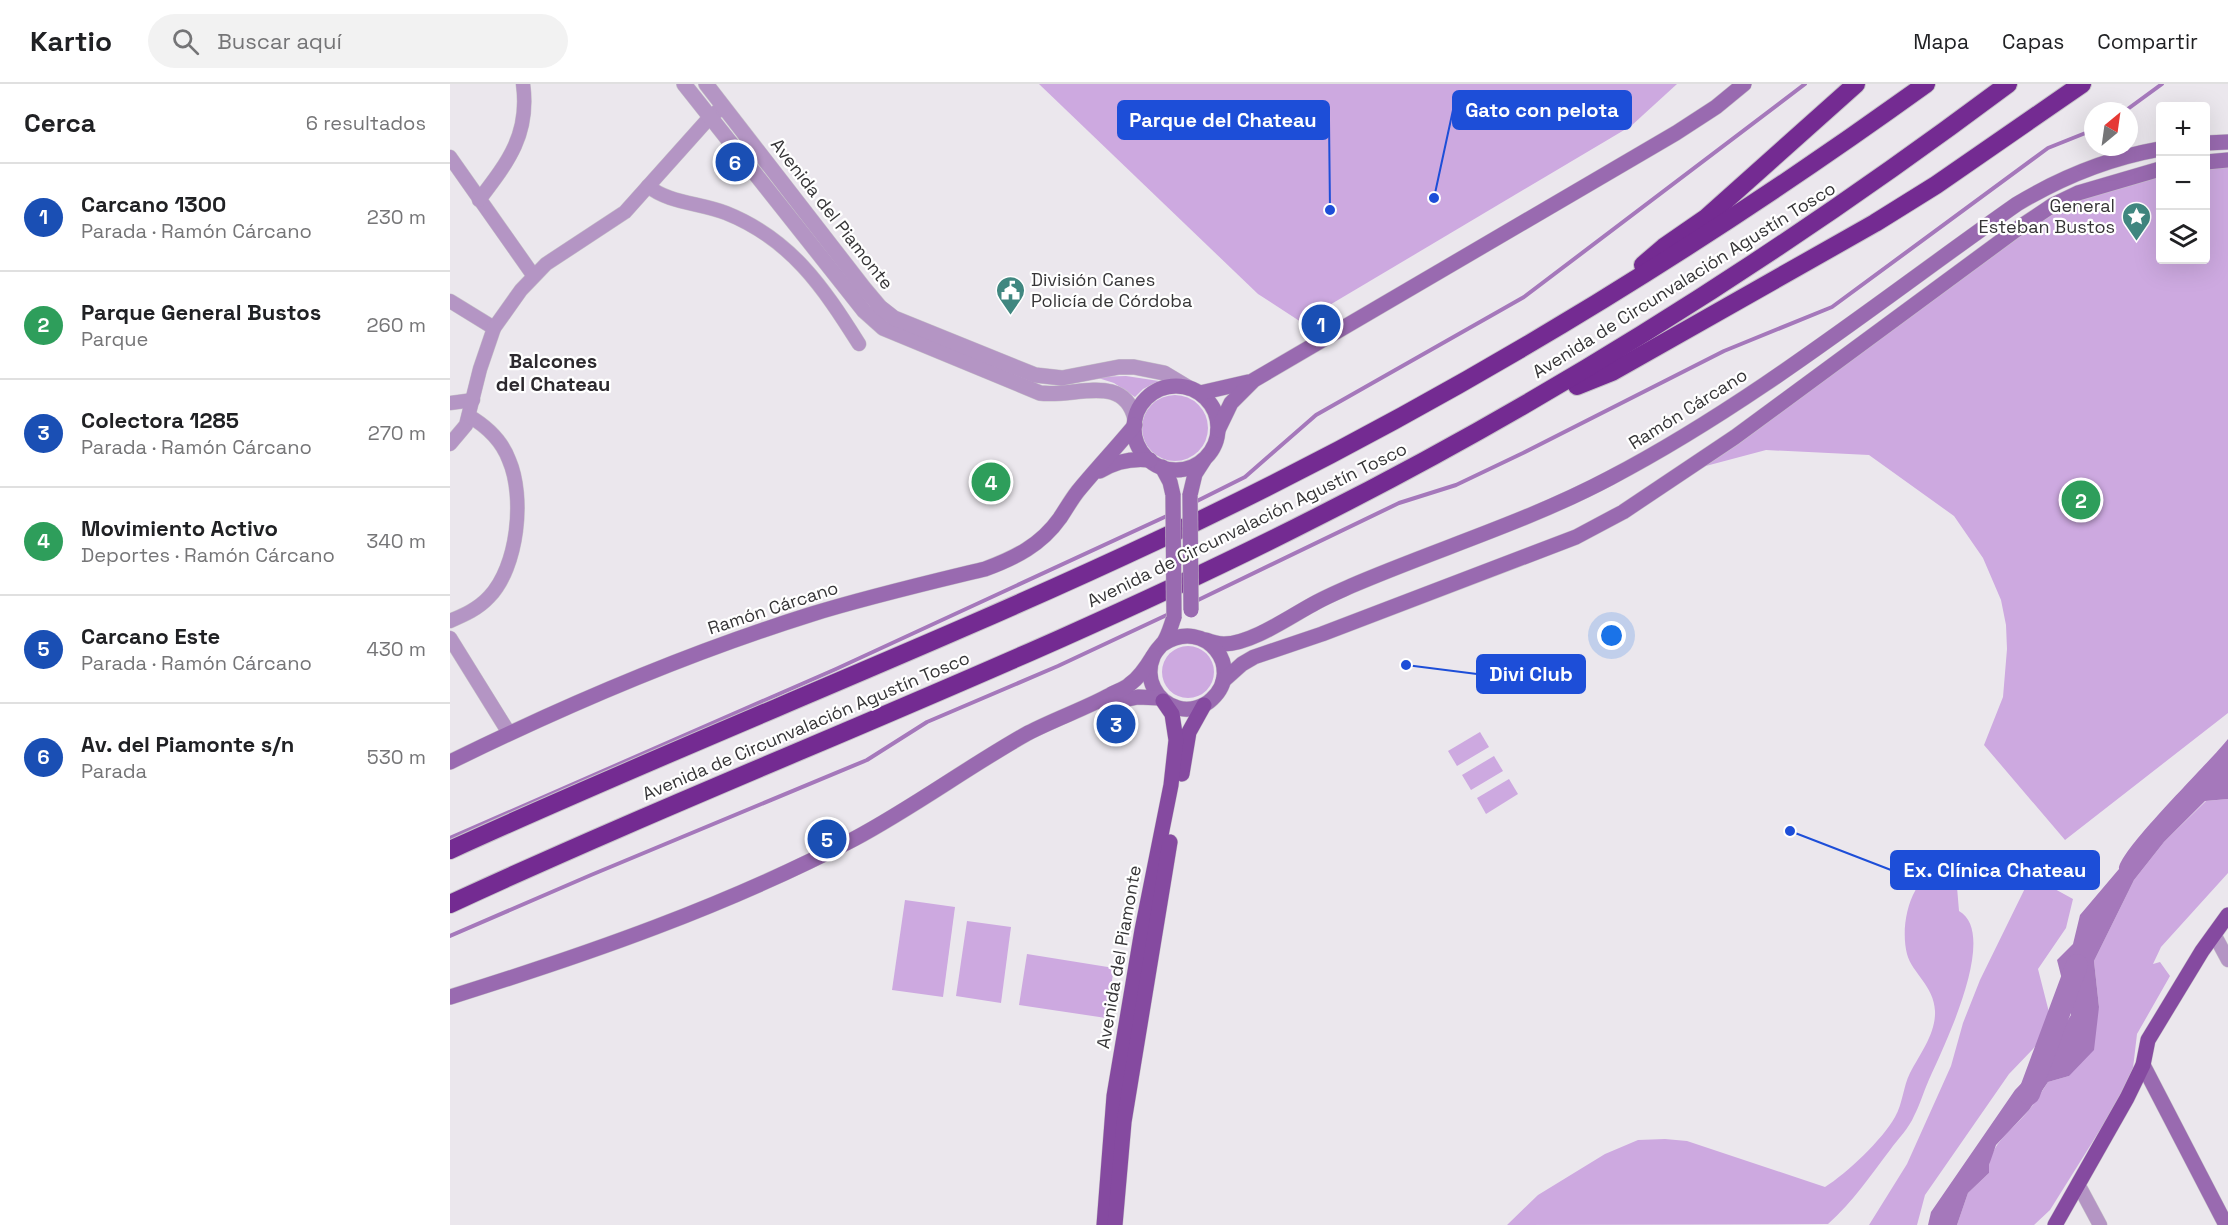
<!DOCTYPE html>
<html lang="es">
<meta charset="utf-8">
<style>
:root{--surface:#fff;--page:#f2f2f2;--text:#202124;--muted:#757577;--line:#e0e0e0;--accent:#111827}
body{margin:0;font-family:"Space Grotesk",sans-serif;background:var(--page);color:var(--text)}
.controls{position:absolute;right:18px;top:18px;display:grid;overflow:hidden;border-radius:6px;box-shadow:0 6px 24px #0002}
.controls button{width:54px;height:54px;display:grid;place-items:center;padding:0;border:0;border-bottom:2px solid var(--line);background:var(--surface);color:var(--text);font:30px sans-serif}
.compass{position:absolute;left:1634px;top:18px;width:54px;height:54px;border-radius:50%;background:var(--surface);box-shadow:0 6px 24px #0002;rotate:29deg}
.you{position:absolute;left:1162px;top:552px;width:21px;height:21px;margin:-15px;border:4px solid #fff;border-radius:50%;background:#1a73e8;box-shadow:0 0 0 9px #1a73e833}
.badge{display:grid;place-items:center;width:39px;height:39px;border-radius:50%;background:var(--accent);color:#fff;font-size:20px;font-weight:700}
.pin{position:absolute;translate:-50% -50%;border:3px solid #fff;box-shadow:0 2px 6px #0006}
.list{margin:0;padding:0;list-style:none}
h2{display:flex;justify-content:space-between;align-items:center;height:78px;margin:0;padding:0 24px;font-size:26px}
h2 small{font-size:20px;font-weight:400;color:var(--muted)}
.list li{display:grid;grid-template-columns:39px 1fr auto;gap:18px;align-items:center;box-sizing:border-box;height:108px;padding:0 24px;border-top:2px solid var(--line)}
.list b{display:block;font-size:22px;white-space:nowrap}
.list p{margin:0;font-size:20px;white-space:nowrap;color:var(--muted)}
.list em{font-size:20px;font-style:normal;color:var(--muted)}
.icon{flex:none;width:33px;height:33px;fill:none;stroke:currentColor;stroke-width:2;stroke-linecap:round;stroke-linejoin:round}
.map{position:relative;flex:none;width:1778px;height:1141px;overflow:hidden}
header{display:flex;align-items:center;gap:36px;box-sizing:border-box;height:84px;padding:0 30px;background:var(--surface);border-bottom:2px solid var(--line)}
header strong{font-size:28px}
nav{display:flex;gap:33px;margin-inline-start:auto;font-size:21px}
.search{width:420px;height:54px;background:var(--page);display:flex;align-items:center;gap:15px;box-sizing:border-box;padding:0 21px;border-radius:33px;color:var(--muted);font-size:22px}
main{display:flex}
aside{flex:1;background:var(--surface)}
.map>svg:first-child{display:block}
</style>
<header>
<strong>Kartio</strong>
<div class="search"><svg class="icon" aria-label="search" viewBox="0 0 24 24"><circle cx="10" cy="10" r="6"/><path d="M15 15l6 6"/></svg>Buscar aquí</div>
<nav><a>Mapa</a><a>Capas</a><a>Compartir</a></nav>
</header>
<main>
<aside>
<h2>Cerca<small>6 resultados</small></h2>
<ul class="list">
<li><span class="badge" style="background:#1a4fb4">1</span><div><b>Carcano 1300</b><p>Parada · Ramón Cárcano</p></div><em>230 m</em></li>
<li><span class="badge" style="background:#2e9e5b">2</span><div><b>Parque General Bustos</b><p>Parque</p></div><em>260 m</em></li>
<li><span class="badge" style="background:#1a4fb4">3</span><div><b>Colectora 1285</b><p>Parada · Ramón Cárcano</p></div><em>270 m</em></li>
<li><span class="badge" style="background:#2e9e5b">4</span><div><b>Movimiento Activo</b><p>Deportes · Ramón Cárcano</p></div><em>340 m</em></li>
<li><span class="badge" style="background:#1a4fb4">5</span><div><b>Carcano Este</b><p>Parada · Ramón Cárcano</p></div><em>430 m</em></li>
<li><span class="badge" style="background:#1a4fb4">6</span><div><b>Av. del Piamonte s/n</b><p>Parada</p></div><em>530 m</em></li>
</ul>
</aside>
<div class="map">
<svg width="1778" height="1141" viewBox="0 0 1778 1141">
<rect width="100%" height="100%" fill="#ebe7ed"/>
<g fill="#cda9e0">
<polygon points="589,0 1227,0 1181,42 851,238 808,210"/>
<polygon points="1778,83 1778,629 1615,756 1534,661 1553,613 1557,565 1556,541 1551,516 1533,474 1504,432 1419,371 1316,366 1252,383 1540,170 1616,122 1655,105 1710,91 1710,176 1756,176 1756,84"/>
<polygon points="676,292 709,297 693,305 685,313 664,299 645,293"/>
<circle cx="725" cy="344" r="33"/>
<circle cx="738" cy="588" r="26"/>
<polygon points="1030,648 1039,663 1007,682 998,667"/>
<polygon points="1044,672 1053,687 1021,706 1012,691"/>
<polygon points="1059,695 1068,710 1036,730 1027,714"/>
<path d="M1778,715V789L1711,863L1703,880L1710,878L1720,892L1687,950L1683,984L1670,1014L1600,1126L1584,1141H1507L1518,1109L1539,1089C1537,1061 1563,1046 1579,1026C1586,1017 1592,1007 1598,998L1619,992L1649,923L1644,877L1684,796L1714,758L1756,717Z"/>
<path d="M1499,782L1506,791L1509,827C1550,850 1492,966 1478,998C1473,1009 1470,1021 1464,1032C1459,1044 1448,1055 1440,1066C1420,1092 1403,1118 1378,1140L1057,1141L1088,1111L1155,1070L1188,1056L1215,1055L1237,1057L1375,1103C1396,1090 1433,1055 1445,1033C1453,1019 1453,1003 1460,989C1470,970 1486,949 1485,927C1484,902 1462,889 1457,870C1449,839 1462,785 1499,782Z"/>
<polygon points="1581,792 1623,815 1616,844 1588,885 1602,940 1583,965 1559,990 1475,1111 1467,1141 1419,1141 1457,1080 1501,982 1513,939 1530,896"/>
<polygon points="455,816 505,823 493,913 442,906"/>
<polygon points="517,837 561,843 551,919 506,912"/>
<polygon points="577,870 664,884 656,934 569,921"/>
</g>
<path fill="#a578bb" d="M1778,655V715L1755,717L1714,758L1684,796L1644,877L1649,923L1644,966L1619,992L1598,998L1579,1026L1546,1061L1539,1081V1089L1518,1109L1507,1141H1478L1481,1128L1565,1006L1589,981L1621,931L1607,876L1623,860L1630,831L1669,785C1668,767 1761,677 1778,655Z"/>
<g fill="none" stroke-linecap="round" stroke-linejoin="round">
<g stroke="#a578bb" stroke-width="4">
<polyline points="1675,27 1712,0"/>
<polyline points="745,418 795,393 866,331 1074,213 1355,0"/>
<polyline points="744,518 949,419 1006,401 1073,369 1274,267 1382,223 1598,64 1643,46"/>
<polyline points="0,754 386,585 719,431"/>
<polyline points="0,852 141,791 417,676 477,638 608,582 721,529"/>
</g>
<polyline stroke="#a578bb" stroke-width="22" points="1579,1010 1627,881"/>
<defs>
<g id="minor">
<polyline points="0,73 83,191"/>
<path d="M198,102C218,119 251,119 276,129C341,155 373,203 409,260"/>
<path d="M29,116C58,78 80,50 73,0"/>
<polyline points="0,217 44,244"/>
<polyline points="0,319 23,316"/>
<polyline points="0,360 16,341 30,285 44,244 71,206 96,180 175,128 260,33 269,26"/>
<path d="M0,537C14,531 28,525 39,513C68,483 75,413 59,376C52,357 36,342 19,332"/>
<polyline points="0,554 59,649"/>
<polyline points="1764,850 1778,876"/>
<polyline points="1628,1100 1650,1141"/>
</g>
<g id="tertiary">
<path d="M234,0L414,227L433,244L590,309C624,314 674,288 685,335"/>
<polyline points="256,0 414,204 430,223 444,234 585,291 612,294 669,283 684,283 714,289 739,304"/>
</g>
<g id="secondary">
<polyline points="1756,59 1778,58"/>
<polyline points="1756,78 1778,76"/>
<circle cx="726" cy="344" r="42"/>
<polyline points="750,309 798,298"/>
<polyline points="768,346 781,319 804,296 1226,49 1266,23 1294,0"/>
<polyline points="712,383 720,398 723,411"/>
<path d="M650,387C666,377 681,374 700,376"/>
<polyline points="740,411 745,390 754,376"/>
<path d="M756,556C761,558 768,560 774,560C802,560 842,531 867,518C878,512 890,507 901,502C987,465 1077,438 1160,394C1305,318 1433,214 1567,120C1612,93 1659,74 1710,65"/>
<path d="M713,560C756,532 795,585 762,615C753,624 739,627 728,624C706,618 694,594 703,573C705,567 710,563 714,558C719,550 721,541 724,533"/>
<polyline points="773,597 792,580 804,573 872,550 1126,453 1173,428 1285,353 1570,143 1603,121 1628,109 1710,85"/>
<polyline points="654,620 688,613 710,614"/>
<path d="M0,678C116,621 235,570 359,531C417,513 477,499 535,485C565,474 591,461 610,434C616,425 621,416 628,407C646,385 666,364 685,341"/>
<path d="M0,913C138,870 276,822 404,755C464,723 519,682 578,649C605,635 634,625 660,611C667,607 675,605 680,600C690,593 697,582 703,572"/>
<polyline points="1693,981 1776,1141"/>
</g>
<g id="primary">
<polyline points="732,690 739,648 754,621"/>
<polyline points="654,1141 664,1012 692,846 721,701 726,656 722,630 713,617"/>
<polyline points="665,1141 674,1038 720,758"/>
<polyline points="1605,1141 1677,1014 1693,981 1698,956 1752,867 1778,831"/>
</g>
<g id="motorway">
<polyline points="1193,181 1214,163 1256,134 1406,0"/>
<polyline points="1127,302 1162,288 1425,139 1486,101 1632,0"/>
<path d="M0,766C234,659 474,566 706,457C978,330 1233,175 1476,0"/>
<path d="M0,820C287,687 585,577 867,433C1111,310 1340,163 1558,0"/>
</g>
</defs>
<use href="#minor" stroke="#c7c3c9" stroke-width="15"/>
<use href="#tertiary" stroke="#c7c3c9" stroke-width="16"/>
<use href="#secondary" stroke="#c7c3c9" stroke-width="16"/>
<use href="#primary" stroke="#c7c3c9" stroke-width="16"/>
<use href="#motorway" stroke="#c7c3c9" stroke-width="20"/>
<use href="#minor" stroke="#b495c4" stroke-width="14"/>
<use href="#tertiary" stroke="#b495c4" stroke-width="15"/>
<use href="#secondary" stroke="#996ab0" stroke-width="15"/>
<use href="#primary" stroke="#854aa0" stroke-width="15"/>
<use href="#motorway" stroke="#742b92" stroke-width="18"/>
<defs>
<g id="secondary-bridge">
<polyline points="723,411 724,533"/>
<polyline points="740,411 741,526"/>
</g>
</defs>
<use href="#secondary-bridge" stroke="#c7c3c9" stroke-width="16" stroke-linecap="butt"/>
<use href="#secondary-bridge" stroke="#996ab0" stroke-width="15"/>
</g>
<defs>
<symbol id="sight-pin" viewBox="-11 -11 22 30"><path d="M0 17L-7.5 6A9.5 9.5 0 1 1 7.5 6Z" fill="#408780" stroke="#fff"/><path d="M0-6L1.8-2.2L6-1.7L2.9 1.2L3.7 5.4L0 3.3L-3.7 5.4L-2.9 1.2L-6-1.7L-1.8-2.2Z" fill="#fff"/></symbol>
<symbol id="civic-pin" viewBox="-11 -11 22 30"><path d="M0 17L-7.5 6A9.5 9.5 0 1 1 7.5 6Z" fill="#408780" stroke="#fff"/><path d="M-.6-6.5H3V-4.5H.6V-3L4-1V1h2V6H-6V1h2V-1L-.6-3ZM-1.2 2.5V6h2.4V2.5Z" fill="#fff"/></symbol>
</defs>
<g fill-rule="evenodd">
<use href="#sight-pin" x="1670" y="116" width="33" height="45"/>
<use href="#civic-pin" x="544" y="190" width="33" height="45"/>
</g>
<g text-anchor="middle" stroke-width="4.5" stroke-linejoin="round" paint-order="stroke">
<g font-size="18" fill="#363537" stroke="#fff" text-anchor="end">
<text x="1665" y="128">General<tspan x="1665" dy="21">Esteban Bustos</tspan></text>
<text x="581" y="202" text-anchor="start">División Canes<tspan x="581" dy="21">Policía de Córdoba</tspan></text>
</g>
<g font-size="18" fill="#363537" stroke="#fff">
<text transform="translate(382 130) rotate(52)" y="6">Avenida del Piamonte</text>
<text transform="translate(1234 196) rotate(-32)" y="6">Avenida de Circunvalación Agustín Tosco</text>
<text transform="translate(1238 325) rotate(-32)" y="6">Ramón Cárcano</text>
<text transform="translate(797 441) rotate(-26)" y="6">Avenida de Circunvalación Agustín Tosco</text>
<text transform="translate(323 524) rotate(-18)" y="6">Ramón Cárcano</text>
<text transform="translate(356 642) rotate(-23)" y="6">Avenida de Circunvalación Agustín Tosco</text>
<text transform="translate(669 873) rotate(-80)" y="6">Avenida del Piamonte</text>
</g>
<g font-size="20" font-weight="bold" fill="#2c292e" stroke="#fff">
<text x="103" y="284">Balcones<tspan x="103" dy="23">del Chateau</tspan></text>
</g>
</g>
<path fill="none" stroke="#1d4ed8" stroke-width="2" d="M984 114L1003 26M880 126L879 36M956 581L1027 590M1340 747L1441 786"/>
<g fill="#1d4ed8" stroke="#fff" stroke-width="2">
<circle cx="984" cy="114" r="6"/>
<circle cx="880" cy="126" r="6"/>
<circle cx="956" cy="581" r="6"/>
<circle cx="1340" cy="747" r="6"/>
</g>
<g fill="#1d4ed8" stroke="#1d4ed8" stroke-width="2">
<rect x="1003" y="7" width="178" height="38" rx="6"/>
<rect x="668" y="17" width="211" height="38" rx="6"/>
<rect x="1027" y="571" width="108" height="38" rx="6"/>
<rect x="1441" y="767" width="208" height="38" rx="6"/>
</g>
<g font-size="20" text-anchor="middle" font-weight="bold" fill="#fff">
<text x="1092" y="33">Gato con pelota</text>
<text x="773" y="43">Parque del Chateau</text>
<text x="1081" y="597">Divi Club</text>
<text x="1545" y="793">Ex. Clínica Chateau</text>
</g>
</svg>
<div class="controls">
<button>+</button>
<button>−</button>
<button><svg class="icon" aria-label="layers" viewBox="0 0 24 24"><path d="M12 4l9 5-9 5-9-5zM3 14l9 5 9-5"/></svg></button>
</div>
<svg class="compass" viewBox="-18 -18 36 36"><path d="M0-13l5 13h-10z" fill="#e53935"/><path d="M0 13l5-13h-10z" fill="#757577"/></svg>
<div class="you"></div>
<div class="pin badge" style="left:871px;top:240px;background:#1a4fb4">1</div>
<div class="pin badge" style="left:1631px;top:416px;background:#2e9e5b">2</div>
<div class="pin badge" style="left:666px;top:640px;background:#1a4fb4">3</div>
<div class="pin badge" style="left:541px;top:398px;background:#2e9e5b">4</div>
<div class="pin badge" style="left:377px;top:755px;background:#1a4fb4">5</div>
<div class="pin badge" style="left:285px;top:78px;background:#1a4fb4">6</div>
</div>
</main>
